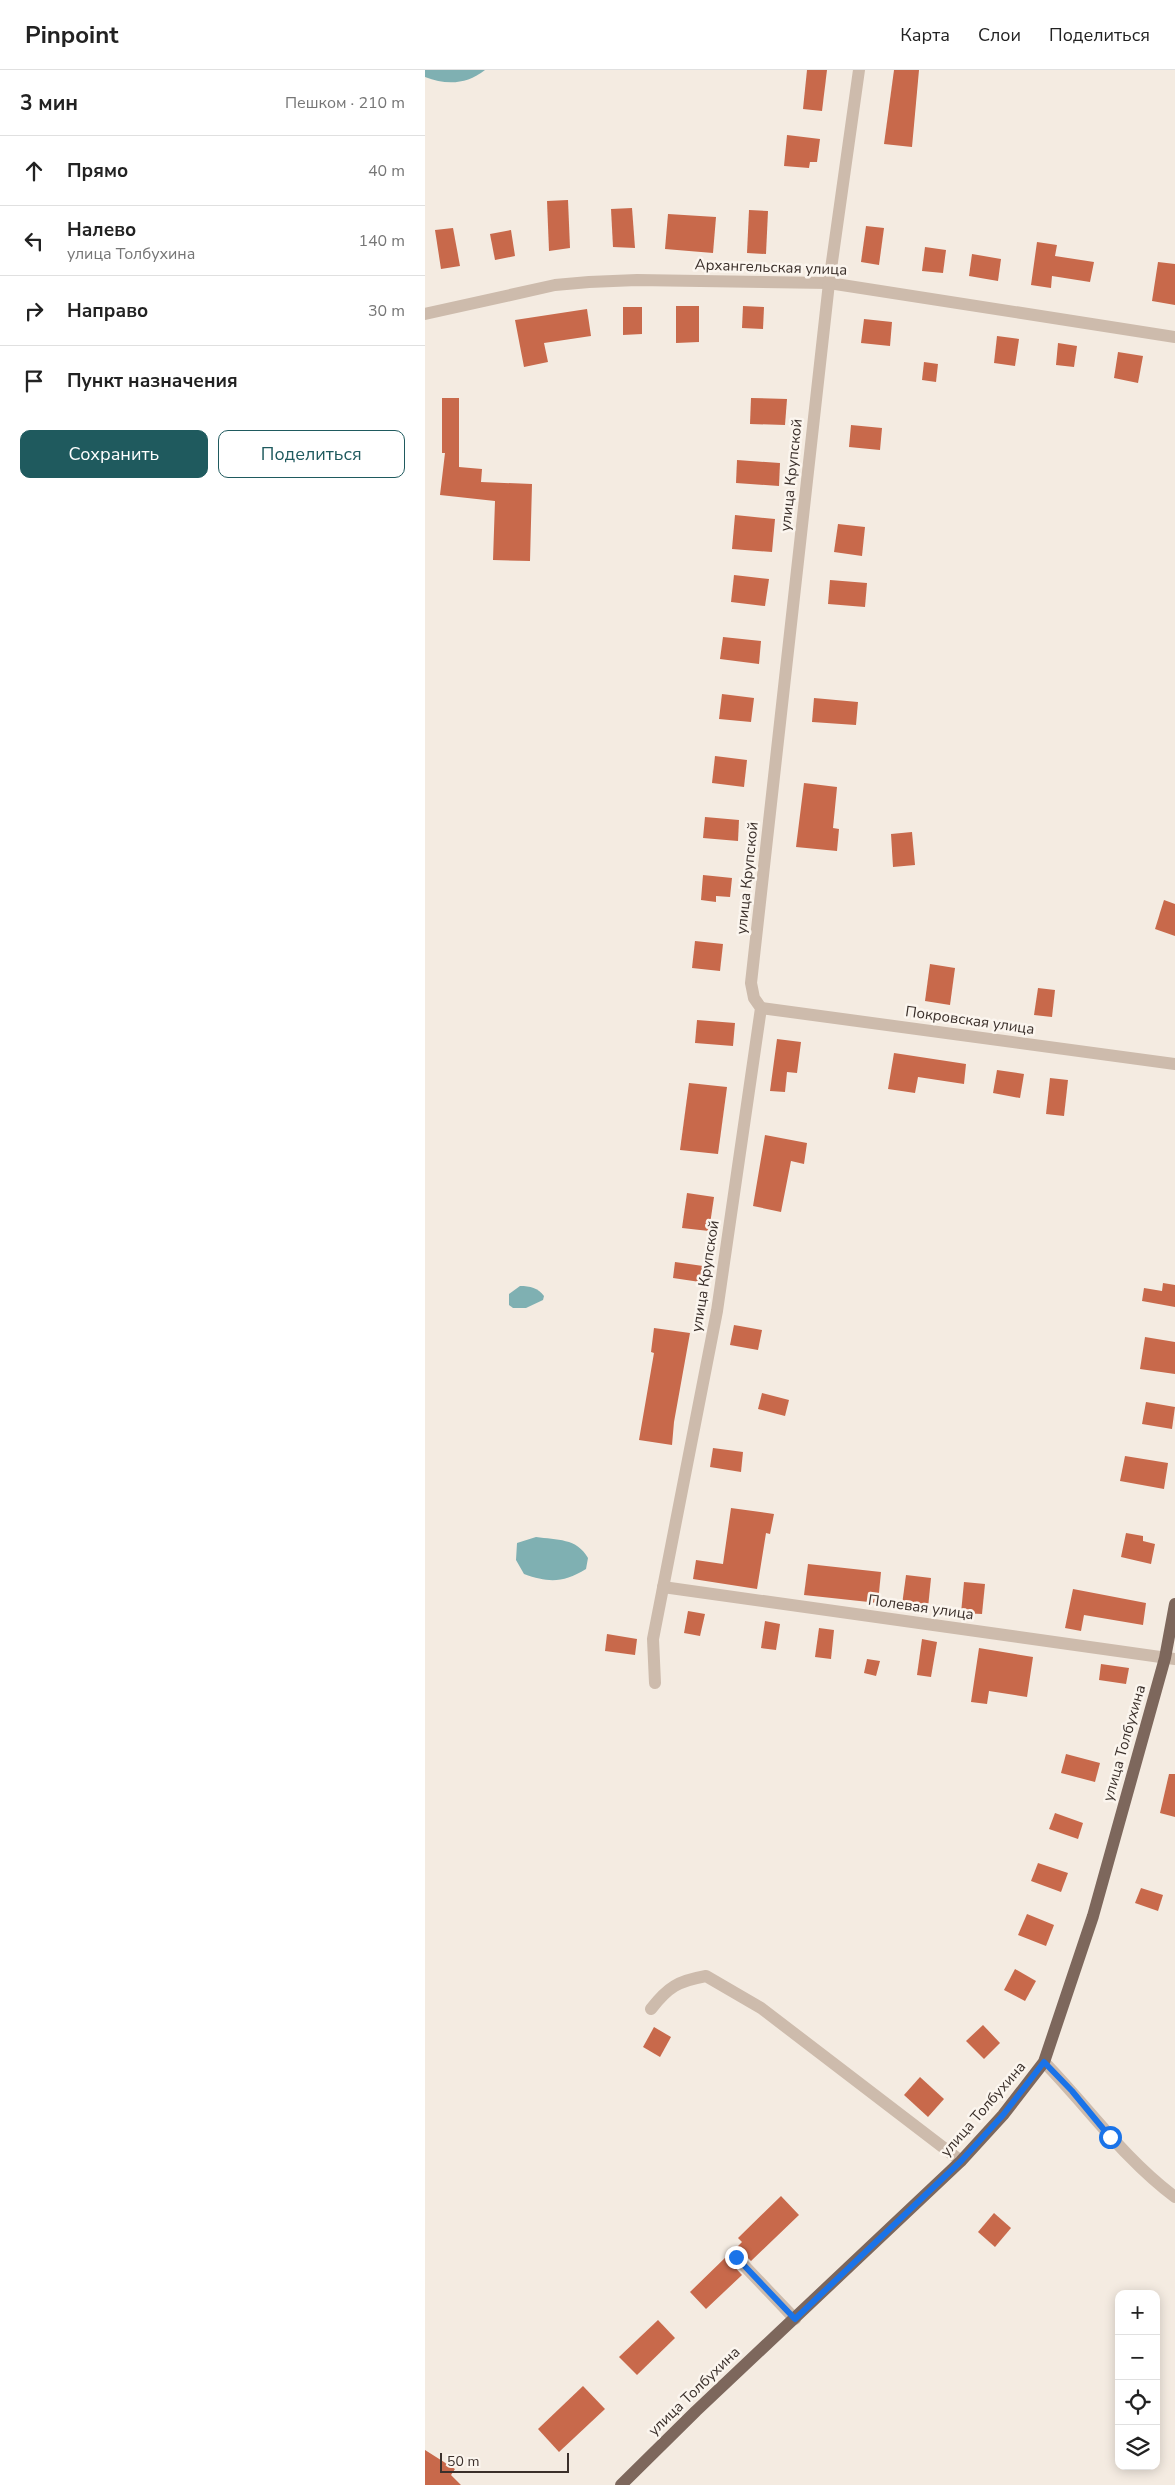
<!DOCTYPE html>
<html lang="ru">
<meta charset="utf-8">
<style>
:root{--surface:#fff;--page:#f6f6f6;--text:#222;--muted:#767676;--line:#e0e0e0;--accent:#1f5a5e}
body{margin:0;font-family:"Nunito Sans",sans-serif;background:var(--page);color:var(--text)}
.controls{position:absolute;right:15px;bottom:15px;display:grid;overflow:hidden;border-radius:10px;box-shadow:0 2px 12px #0003}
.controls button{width:45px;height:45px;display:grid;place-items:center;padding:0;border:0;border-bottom:1px solid var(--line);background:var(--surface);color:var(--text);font:25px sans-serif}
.scale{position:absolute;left:15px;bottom:12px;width:129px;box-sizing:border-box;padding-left:5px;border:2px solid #3b302b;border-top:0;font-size:14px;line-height:18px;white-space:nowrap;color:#3b302b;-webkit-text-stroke:4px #fbf5ee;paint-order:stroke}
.stop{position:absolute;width:15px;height:15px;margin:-11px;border:4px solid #1a73e8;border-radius:50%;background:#fff}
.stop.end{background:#1a73e8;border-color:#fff;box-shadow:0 1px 5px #0008}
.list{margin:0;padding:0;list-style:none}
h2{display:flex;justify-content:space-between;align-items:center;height:65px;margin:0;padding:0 20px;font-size:21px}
h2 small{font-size:16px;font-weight:400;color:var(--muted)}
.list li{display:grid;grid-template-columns:32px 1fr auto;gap:15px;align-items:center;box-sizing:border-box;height:70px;padding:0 20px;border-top:1px solid var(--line)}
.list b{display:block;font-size:19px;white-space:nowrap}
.list p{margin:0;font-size:16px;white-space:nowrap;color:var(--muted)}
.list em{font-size:16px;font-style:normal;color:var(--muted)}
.actions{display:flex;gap:10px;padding:15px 20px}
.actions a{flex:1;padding:11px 0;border:1px solid var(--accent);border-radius:10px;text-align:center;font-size:18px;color:var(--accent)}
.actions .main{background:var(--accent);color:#fff}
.icon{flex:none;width:28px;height:28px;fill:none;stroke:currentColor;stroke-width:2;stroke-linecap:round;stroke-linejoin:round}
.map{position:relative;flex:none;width:750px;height:2415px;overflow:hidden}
header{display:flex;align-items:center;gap:30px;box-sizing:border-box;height:70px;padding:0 25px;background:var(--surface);border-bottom:1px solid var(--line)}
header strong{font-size:24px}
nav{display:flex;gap:28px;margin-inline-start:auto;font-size:18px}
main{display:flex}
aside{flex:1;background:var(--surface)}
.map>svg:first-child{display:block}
</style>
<header>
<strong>Pinpoint</strong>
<nav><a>Карта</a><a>Слои</a><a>Поделиться</a></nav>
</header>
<main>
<aside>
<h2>3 мин<small>Пешком · 210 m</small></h2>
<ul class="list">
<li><svg class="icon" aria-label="ahead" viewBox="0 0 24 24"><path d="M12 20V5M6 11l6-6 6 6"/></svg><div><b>Прямо</b></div><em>40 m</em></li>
<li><svg class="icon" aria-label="left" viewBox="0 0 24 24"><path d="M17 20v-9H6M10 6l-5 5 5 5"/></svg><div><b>Налево</b><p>улица Толбухина</p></div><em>140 m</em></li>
<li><svg class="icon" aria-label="right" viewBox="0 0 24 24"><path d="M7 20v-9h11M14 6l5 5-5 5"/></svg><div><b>Направо</b></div><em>30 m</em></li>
<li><svg class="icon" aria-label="arrive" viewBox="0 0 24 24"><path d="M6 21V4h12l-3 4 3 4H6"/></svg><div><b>Пункт назначения</b></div></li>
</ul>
<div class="actions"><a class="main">Сохранить</a><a>Поделиться</a></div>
</aside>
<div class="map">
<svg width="750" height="2415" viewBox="0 0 750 2415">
<rect width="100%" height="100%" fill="#f4ebe1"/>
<g fill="#7fb0b2">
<path d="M0,0H60C41,15 21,15 0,7Z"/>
<path d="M95,1216C105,1216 113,1218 119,1226L118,1230L101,1238H88L84,1235V1224Z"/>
<path d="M111,1467C132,1470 152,1468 163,1488L161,1499C138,1513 124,1513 99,1504L91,1490L92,1473Z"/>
</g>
<g fill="#c8694b">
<polygon points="382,0 402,0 397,41 378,39"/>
<polygon points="469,0 494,0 487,77 459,74"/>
<polygon points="362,65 395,69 392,92 385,92 384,98 359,96"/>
<polygon points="143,130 145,178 124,181 122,131"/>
<polygon points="207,138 210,178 188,177 186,139"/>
<polygon points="324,140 343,141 341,184 322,183"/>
<polygon points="243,144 291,147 288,183 240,179"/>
<polygon points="441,156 459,158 454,195 436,192"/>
<polygon points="28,158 35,196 16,199 10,160"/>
<polygon points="86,160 90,186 70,190 65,164"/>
<polygon points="612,172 632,175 630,186 669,192 665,212 627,206 626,218 606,215"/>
<polygon points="500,177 521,180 518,203 497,201"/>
<polygon points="547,184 576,189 573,211 544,206"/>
<polygon points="733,192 750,194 750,235 727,231"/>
<polygon points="251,236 274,236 274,272 251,273"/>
<polygon points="318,236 339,237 338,259 317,258"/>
<polygon points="198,237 217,237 217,264 198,265"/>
<polygon points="162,239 166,266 119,273 123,292 99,297 90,250"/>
<polygon points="439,249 467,252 465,276 436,273"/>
<polygon points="572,266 594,269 590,296 569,293"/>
<polygon points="633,273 652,276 649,297 631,295"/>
<polygon points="693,282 718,286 713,313 689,308"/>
<polygon points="499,292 513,294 511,312 497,310"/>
<polygon points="17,328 34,328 34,397 57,399 56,412 107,414 105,491 68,490 70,431 15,425 20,383 17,383"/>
<polygon points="326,328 362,329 360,355 325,354"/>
<polygon points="426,355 457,358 455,380 424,377"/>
<polygon points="312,390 355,393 354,416 311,413"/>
<polygon points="310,445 350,449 347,482 307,479"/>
<polygon points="413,454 440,457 437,486 409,482"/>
<polygon points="309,505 344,509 340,536 306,532"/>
<polygon points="405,510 442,513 440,537 403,534"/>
<polygon points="298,567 336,571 334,594 295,589"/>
<polygon points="297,624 329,628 326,652 294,649"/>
<polygon points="389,628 433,632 431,655 387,652"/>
<polygon points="290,686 322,690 319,717 287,713"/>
<polygon points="379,713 412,717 408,758 414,759 412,781 371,777"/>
<polygon points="280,747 314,750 313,771 278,768"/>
<polygon points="487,762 490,795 468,797 466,764"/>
<polygon points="278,805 307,808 305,827 291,826 291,832 276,830"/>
<polygon points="739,830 750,834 750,866 730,859"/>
<polygon points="270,871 298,874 295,901 267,898"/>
<polygon points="505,894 530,898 525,935 500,931"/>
<polygon points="613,918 630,920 627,947 609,945"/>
<polygon points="272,950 310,953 308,976 270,973"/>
<polygon points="352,969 376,972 372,1003 362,1002 360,1022 345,1021"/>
<polygon points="469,983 541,994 539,1014 493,1007 490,1023 463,1019"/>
<polygon points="572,1000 599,1004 595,1028 568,1023"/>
<polygon points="625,1008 643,1010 639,1046 621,1044"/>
<polygon points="264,1013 302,1017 293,1084 255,1080"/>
<polygon points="340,1065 382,1073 379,1094 366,1091 356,1142 328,1136"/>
<polygon points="262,1123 289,1127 284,1161 257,1158"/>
<polygon points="250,1192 278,1196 275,1212 248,1208"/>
<polygon points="738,1213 750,1215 750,1237 717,1231 719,1218 737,1221"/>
<polygon points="309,1255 337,1260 333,1280 305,1275"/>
<polygon points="229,1258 265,1263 249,1352 247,1375 214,1370 229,1283 226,1282"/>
<polygon points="720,1267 750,1272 750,1304 715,1299"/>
<polygon points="337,1323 364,1330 360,1346 333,1339"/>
<polygon points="721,1332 750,1337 747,1359 717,1354"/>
<polygon points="288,1378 318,1382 316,1402 285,1397"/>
<polygon points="700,1386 743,1393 739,1419 695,1411"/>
<polygon points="306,1438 349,1444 345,1464 341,1463 332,1519 268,1509 271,1490 298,1494"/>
<polygon points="701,1463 718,1466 718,1471 730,1474 726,1494 696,1487"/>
<polygon points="383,1494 456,1502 453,1533 379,1525"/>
<polygon points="481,1505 506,1508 503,1538 477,1535"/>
<polygon points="539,1512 560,1514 557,1544 536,1543"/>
<polygon points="648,1519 721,1533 718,1555 659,1545 656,1561 640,1558"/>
<polygon points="263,1541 280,1544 275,1566 259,1563"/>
<polygon points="340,1551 355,1554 351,1580 336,1578"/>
<polygon points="394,1558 409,1560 406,1589 390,1587"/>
<polygon points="182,1564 212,1569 210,1585 180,1581"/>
<polygon points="497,1569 512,1572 506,1607 492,1605"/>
<polygon points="554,1578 608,1587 602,1627 564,1621 562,1634 546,1632"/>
<polygon points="442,1589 455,1591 451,1606 439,1603"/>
<polygon points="676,1594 704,1598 701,1614 674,1610"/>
<polygon points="641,1684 675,1693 670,1712 636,1703"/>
<polygon points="744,1704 750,1704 750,1747 735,1743"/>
<polygon points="630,1743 658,1753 653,1769 624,1759"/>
<polygon points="613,1793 643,1803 636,1822 606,1811"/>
<polygon points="716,1818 738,1825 733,1841 710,1833"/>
<polygon points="602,1844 629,1855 621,1876 593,1865"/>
<polygon points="590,1899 611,1911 600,1931 579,1920"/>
<polygon points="558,1955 575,1973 559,1989 541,1971"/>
<polygon points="229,1957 246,1967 235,1987 218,1977"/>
<polygon points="495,2007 519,2029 503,2047 479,2025"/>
<polygon points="356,2126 374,2145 326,2191 316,2181 310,2179 317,2172 313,2168"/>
<polygon points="569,2143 586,2158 570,2177 553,2162"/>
<polygon points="303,2185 305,2192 317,2205 281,2239 265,2222"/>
<polygon points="233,2250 250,2268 212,2305 194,2287"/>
<polygon points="158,2316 180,2339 134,2382 113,2359"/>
<polygon points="0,2380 30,2399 26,2405 36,2415 0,2415"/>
</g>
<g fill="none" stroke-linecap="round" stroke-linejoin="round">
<g stroke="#cdbbac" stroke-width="12">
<polyline points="0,244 130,215 164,212 212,210 404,213 750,267"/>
<polyline points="336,938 750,994"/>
<polyline points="238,1517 750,1589"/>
<polyline points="230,1613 228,1569 292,1241 336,938 329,928 326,913 404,213 434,0"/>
<path d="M226,1939C243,1917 253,1911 281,1906L336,1938L536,2091"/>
<path d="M619,1992C663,2037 699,2089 750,2127"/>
<polyline points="311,2187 370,2249"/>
</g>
<polyline stroke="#7d675c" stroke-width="12" points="196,2415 271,2341 536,2091 578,2045 619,1992 668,1846 740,1588 750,1534"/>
</g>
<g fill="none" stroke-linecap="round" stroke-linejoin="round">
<polyline stroke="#1a73e8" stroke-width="6" points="311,2187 370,2249 536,2091 578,2045 619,1992 647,2021 685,2067"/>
</g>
<g text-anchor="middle" stroke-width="5" stroke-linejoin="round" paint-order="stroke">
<g font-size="15" fill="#3b302b" stroke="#fbf5ee">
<text transform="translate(346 197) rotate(2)" y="5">Архангельская улица</text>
<text transform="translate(366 405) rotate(-84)" y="5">улица Крупской</text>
<text transform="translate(322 808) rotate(-84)" y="5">улица Крупской</text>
<text transform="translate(545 950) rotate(8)" y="5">Покровская улица</text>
<text transform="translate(280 1206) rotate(-81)" y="5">улица Крупской</text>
<text transform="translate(496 1537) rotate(8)" y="5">Полевая улица</text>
<text transform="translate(699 1673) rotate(-74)" y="5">улица Толбухина</text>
<text transform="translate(558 2039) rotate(-49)" y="5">улица Толбухина</text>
<text transform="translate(269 2321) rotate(-44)" y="5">улица Толбухина</text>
</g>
</g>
</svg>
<div class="controls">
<button>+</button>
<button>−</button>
<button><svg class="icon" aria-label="locate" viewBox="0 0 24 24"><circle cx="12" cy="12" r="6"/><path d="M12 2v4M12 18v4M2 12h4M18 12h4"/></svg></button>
<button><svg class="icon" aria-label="layers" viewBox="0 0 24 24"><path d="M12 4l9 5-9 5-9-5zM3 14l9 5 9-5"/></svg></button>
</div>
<div class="scale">50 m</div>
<div class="stop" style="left:685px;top:2067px"></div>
<div class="stop end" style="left:311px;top:2187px"></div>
</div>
</main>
